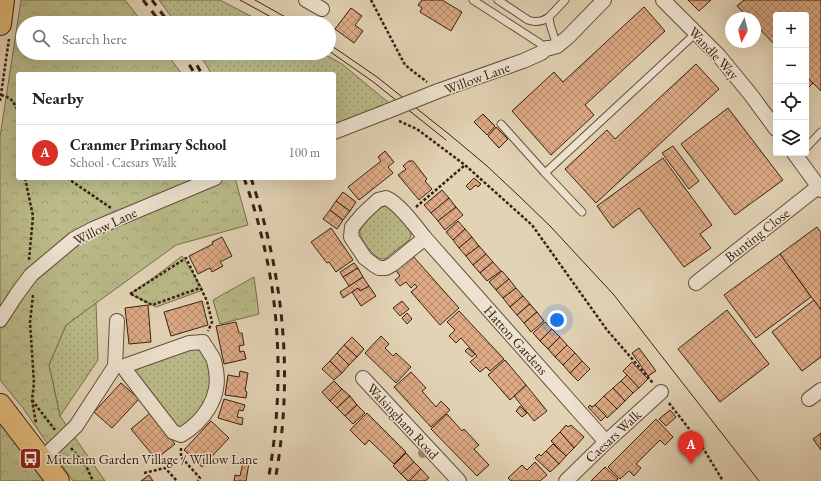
<!DOCTYPE html>
<meta charset="utf-8">
<style>
:root{--surface:#fff;--page:#f2f2f2;--text:#202124;--muted:#757577;--line:#e0e0e0;--accent:#d93025}
body{margin:0;font-family:"EB Garamond",serif;background:var(--page);color:var(--text)}
.controls{position:absolute;right:12px;top:12px;display:grid;overflow:hidden;border-radius:4px;box-shadow:0 4px 16px #0002}
.controls button{width:36px;height:36px;display:grid;place-items:center;padding:0;border:0;border-bottom:1px solid var(--line);background:var(--surface);color:var(--text);font:20px sans-serif}
.compass{position:absolute;left:725px;top:12px;width:36px;height:36px;border-radius:50%;background:var(--surface);box-shadow:0 4px 16px #0002;rotate:187deg}
.you{position:absolute;left:557px;top:320px;width:14px;height:14px;margin:-10px;border:3px solid #fff;border-radius:50%;background:#1a73e8;box-shadow:0 0 0 6px #1a73e833}
.badge{display:grid;place-items:center;width:26px;height:26px;border-radius:50%;background:var(--accent);color:#fff;font-size:13px;font-weight:700}
.pin{position:absolute;translate:-50% -33px;filter:drop-shadow(0 1px 2px #0008)}
.pin::after{content:'';position:absolute;top:21px;width:14px;height:12px;background:inherit;clip-path:polygon(0 0,100% 0,50% 100%)}
.list{margin:0;padding:0;list-style:none}
h2{display:flex;justify-content:space-between;align-items:center;height:52px;margin:0;padding:0 16px;font-size:17px}
h2 small{font-size:13px;font-weight:400;color:var(--muted)}
.list li{display:grid;grid-template-columns:26px 1fr auto;gap:12px;align-items:center;box-sizing:border-box;height:56px;padding:0 16px;border-top:1px solid var(--line)}
.list b{display:block;font-size:15px;white-space:nowrap}
.list p{margin:0;font-size:13px;white-space:nowrap;color:var(--muted)}
.list em{font-size:13px;font-style:normal;color:var(--muted)}
.icon{flex:none;width:22px;height:22px;fill:none;stroke:currentColor;stroke-width:2;stroke-linecap:round;stroke-linejoin:round}
.map{position:relative;flex:none;width:821px;height:481px;overflow:hidden}
.search{position:absolute;background:var(--surface);box-shadow:0 4px 16px #0002;left:16px;top:16px;width:320px;height:44px;display:flex;align-items:center;gap:10px;box-sizing:border-box;padding:0 14px;border-radius:22px;color:var(--muted);font-size:15px}
.panel{position:absolute;background:var(--surface);box-shadow:0 4px 16px #0002;left:16px;top:72px;width:320px;height:108px;border-radius:4px}
.map>svg:first-child{display:block}
</style>
<div class="map">
<svg width="821" height="481" viewBox="0 0 821 481">
<defs>
<pattern id="grass-dots" width="8" height="8" patternUnits="userSpaceOnUse"><rect width="8" height="8" fill="#babb89"/><path d="M2 2h.1M6 6h.1" fill="none" stroke="#a1a075" stroke-width="1.8" stroke-linecap="round"/></pattern>
<pattern id="forest-crowns" width="20" height="18" patternUnits="userSpaceOnUse"><rect width="20" height="18" fill="#babb89"/><path d="M2 6a3 3 0 1 1 6 0M12 15a3 3 0 1 1 6 0" fill="none" stroke="#a1a075"/></pattern>
<pattern id="building-cross-hatch" width="8" height="8" patternUnits="userSpaceOnUse"><rect width="8" height="8" fill="#ddaa85"/><path d="M0 0l8 8M0 8l8-8" fill="none" stroke="#b48a6b"/></pattern>
</defs>
<rect width="100%" height="100%" fill="#e3d3b5"/>
<filter id="stains"><feTurbulence type="fractalNoise" baseFrequency=".005" numOctaves="4"/><feColorMatrix values="0 0 0 0 .2 0 0 0 0 .09 0 0 0 0 .02 0 0 0 .5 -.17"/></filter>
<radialGradient id="worn" r=".72"><stop offset=".6" stop-color="#630" stop-opacity="0"/><stop offset="1" stop-color="#630" stop-opacity=".3"/></radialGradient>
<g fill="url(#grass-dots)" stroke="#796e4c">
<polygon points="159,0 220,0 264,23 176,23"/>
<polygon points="198,53 322,53 342,64 389,103 334,124 334,74 211,74 207,66"/>
<path d="M387,206C392,209 410,229 411,234C411,236 410,238 409,240L385,259C383,259 380,259 379,258C373,256 358,236 360,231C362,225 376,210 381,208C383,206 384,207 387,206Z"/>
<polygon points="96,303 98,360 60,416 49,365 66,325"/>
<polygon points="190,344 207,352 216,404 178,431 129,367"/>
</g>
<g fill="url(#forest-crowns)" stroke="#796e4c">
<polygon points="21,0 125,0 143,23 23,23 23,53 166,53 182,74 18,74 18,178 235,178 248,225 176,245 66,325 49,365 60,416 105,481 73,481 23,408 0,380 0,137"/>
<polygon points="182,256 203,290 156,307 130,294 153,278"/>
<polygon points="254,277 259,314 220,324 213,300"/>
<polygon points="0,417 47,481 0,481"/>
</g>
<g fill="url(#building-cross-hatch)" stroke="#382110">
<polygon points="422,0 442,0 462,12 451,31 420,12 422,8 418,5"/>
<polygon points="688,0 711,0 699,11"/>
<polygon points="744,0 821,0 821,91 806,76 806,15 776,15 776,46 755,24 755,18 749,18 737,6"/>
<polygon points="644,7 665,31 585,105 594,115 551,155 512,111 554,72 563,82"/>
<polygon points="351,8 362,16 355,25 363,31 354,43 335,29"/>
<polygon points="696,64 719,89 596,203 565,169 607,130 615,139"/>
<polygon points="806,76 813,83 806,90"/>
<polygon points="728,108 783,180 735,215 681,144"/>
<polygon points="483,114 495,126 487,135 474,122"/>
<polygon points="496,127 508,139 499,148 488,136"/>
<polygon points="673,146 699,181 689,189 662,153"/>
<polygon points="385,151 394,162 388,167 393,173 359,200 348,187 381,161 378,157"/>
<polygon points="663,158 712,225 700,234 711,248 684,267 639,208 613,228 597,206"/>
<polygon points="409,161 413,161 427,179 425,181 432,189 419,200 398,175 406,169 403,166"/>
<polygon points="474,178 481,184 478,187 476,185 470,190 466,186"/>
<polygon points="442,190 449,198 431,213 424,205"/>
<polygon points="343,192 356,202 350,211 336,201"/>
<polygon points="449,198 456,207 438,221 431,213"/>
<polygon points="336,201 350,211 343,220 330,210"/>
<polygon points="456,207 463,215 445,230 438,221"/>
<polygon points="330,210 343,220 337,229 323,219"/>
<polygon points="458,221 465,229 453,240 446,232"/>
<polygon points="817,227 821,233 821,308 820,309 780,254"/>
<polygon points="331,228 353,260 336,272 329,262 327,263 311,242"/>
<polygon points="465,229 472,237 459,248 453,240"/>
<polygon points="222,237 232,256 220,262 223,266 212,272 210,268 198,274 189,256 213,244 212,242"/>
<polygon points="472,237 479,246 466,256 459,248"/>
<polygon points="479,246 486,254 473,265 466,256"/>
<polygon points="486,254 493,262 480,273 473,265"/>
<polygon points="780,254 811,297 756,338 724,295"/>
<polygon points="412,255 459,308 440,325 411,292 417,287 415,284 411,288 406,282 400,286 395,280 400,276 395,269"/>
<polygon points="493,262 501,271 487,281 480,273"/>
<polygon points="354,263 358,268 343,277 340,272"/>
<polygon points="358,268 363,277 349,286 343,277"/>
<polygon points="502,271 509,279 496,290 489,282"/>
<polygon points="363,277 369,286 360,291 358,288 343,298 340,292"/>
<polygon points="509,279 516,288 503,298 496,290"/>
<polygon points="369,286 376,296 361,306 352,292 358,288 360,291"/>
<polygon points="516,288 523,296 510,307 503,298"/>
<polygon points="523,296 530,304 517,315 510,307"/>
<polygon points="814,300 821,310 821,357 802,371 772,332"/>
<polygon points="202,301 208,325 171,336 164,312"/>
<polygon points="402,301 409,309 400,316 393,308"/>
<polygon points="530,304 537,312 524,323 517,315"/>
<polygon points="148,305 151,342 129,344 125,308"/>
<polygon points="727,310 769,364 720,402 678,349"/>
<polygon points="459,311 504,359 490,371 486,367 480,372 470,362 477,356 461,338 456,343 449,336 455,330 447,322"/>
<polygon points="537,312 544,321 531,332 524,323"/>
<polygon points="407,313 412,319 407,324 402,318"/>
<polygon points="236,322 239,333 242,333 244,345 239,346 240,352 244,351 246,359 224,364 216,326"/>
<polygon points="545,322 552,329 540,341 533,333"/>
<polygon points="552,329 560,337 548,349 540,341"/>
<polygon points="381,336 389,344 385,348 393,356 396,353 411,367 396,383 365,353"/>
<polygon points="352,337 364,349 357,357 344,345"/>
<polygon points="560,337 567,345 555,357 548,349"/>
<polygon points="344,345 357,357 349,365 337,353"/>
<polygon points="567,345 575,353 563,365 555,357"/>
<polygon points="468,348 475,354 472,357 465,351"/>
<polygon points="639,348 656,371 648,376 632,353"/>
<polygon points="337,353 349,365 342,373 330,361"/>
<polygon points="575,353 582,361 570,373 563,365"/>
<polygon points="505,360 526,385 510,400 488,375"/>
<polygon points="330,361 342,373 334,380 322,369"/>
<polygon points="582,361 590,369 578,381 570,373"/>
<polygon points="632,362 648,379 639,388 623,371"/>
<polygon points="240,371 248,373 245,391 247,392 246,398 225,395 228,375 239,377"/>
<polygon points="411,372 426,388 422,391 436,407 441,401 450,410 431,427 394,387"/>
<polygon points="627,375 639,388 633,393 621,381"/>
<polygon points="334,381 342,389 330,401 322,392"/>
<polygon points="621,381 633,393 625,401 613,388"/>
<polygon points="121,383 139,399 112,428 94,412"/>
<polygon points="526,385 547,411 534,421 514,396"/>
<polygon points="613,388 625,401 617,409 604,396"/>
<polygon points="342,389 350,396 337,408 330,401"/>
<polygon points="350,396 357,405 345,416 337,408"/>
<polygon points="604,396 617,409 607,418 595,405"/>
<polygon points="224,399 245,405 243,411 239,410 237,417 243,418 242,425 218,418"/>
<polygon points="357,405 365,413 353,424 345,416"/>
<polygon points="590,405 592,407 595,405 606,416 601,421 588,407"/>
<polygon points="520,406 527,413 522,417 516,411"/>
<polygon points="670,410 676,417 666,426 659,419"/>
<polygon points="150,413 175,444 156,459 131,429"/>
<polygon points="367,413 406,452 394,464 369,440 365,445 350,430"/>
<polygon points="447,414 462,431 464,429 479,445 474,449 489,465 477,476 431,429"/>
<polygon points="656,419 673,437 665,445 660,440 636,464 641,468 634,476 629,471 620,479 608,467"/>
<polygon points="211,421 229,438 202,467 184,450"/>
<polygon points="566,425 568,427 571,425 584,437 574,448 560,432"/>
<polygon points="560,432 574,448 566,456 551,441"/>
<polygon points="821,433 821,450 813,439"/>
<polygon points="553,444 566,456 559,464 546,451"/>
<polygon points="546,451 559,464 550,472 535,458 539,454 541,456"/>
<polygon points="406,453 414,462 401,474 393,466"/>
<polygon points="243,462 249,463 246,481 234,481 235,475 240,476"/>
<polygon points="414,462 421,469 409,481 408,481 401,474"/>
<polygon points="535,462 547,475 540,481 511,481 508,478 522,465 527,470"/>
<polygon points="605,467 618,479 616,481 591,481"/>
<polygon points="421,469 429,478 425,481 409,481"/>
<polygon points="149,475 153,481 141,481"/>
</g>
<g fill="none" stroke-linecap="round" stroke-linejoin="round">
<defs>
<g id="lane">
<polyline points="473,0 547,48"/>
<path d="M498,0L528,20C536,23 542,22 549,17"/>
<polyline points="557,46 550,24 549,17 565,0"/>
<polyline points="501,124 545,173 582,212"/>
<polyline points="806,148 821,132"/>
<polyline points="545,173 696,33"/>
</g>
<g id="street">
<polyline points="306,0 322,9"/>
<polyline points="663,0 719,56 751,95 776,129"/>
<polyline points="438,91 523,61 541,53 547,48 550,48 557,46 568,37 604,0"/>
<polyline points="334,132 388,111"/>
<polyline points="794,153 821,190"/>
<path d="M386,198C399,203 416,227 425,238L393,264L386,268H379L374,265L365,258L351,237L352,227L363,214L378,200Z"/>
<polyline points="425,238 606,442"/>
<polyline points="696,283 818,187"/>
<polyline points="0,320 17,294 31,275 74,239 93,229 215,178"/>
<path d="M203,342C206,347 210,353 213,358C215,362 215,367 216,370C221,398 203,422 181,435L173,432L126,371L127,365L189,343Z"/>
<polyline points="363,378 459,481"/>
<polyline points="809,399 821,390"/>
<polyline points="42,459 76,426 115,366 117,321"/>
<polyline points="566,481 606,442 661,392"/>
</g>
<g id="primary">
<polyline points="0,24 3,0"/>
<polyline points="0,405 58,481"/>
</g>
</defs>
<use href="#lane" stroke="#634e39" stroke-width="9"/>
<use href="#street" stroke="#634e39" stroke-width="16"/>
<use href="#primary" stroke="#382110" stroke-width="24"/>
<g stroke="#382110" stroke-width="2.5" stroke-dasharray="3 2" stroke-linecap="butt">
<polyline points="371,0 405,65 427,82"/>
<path d="M1,95C12,98 13,101 18,111"/>
<polyline points="0,101 9,39"/>
<polyline points="399,121 417,129 465,165 532,225 607,330 653,383"/>
<polyline points="25,178 33,216 29,260"/>
<polyline points="67,178 111,208"/>
<polyline points="416,207 465,165"/>
<polyline points="130,294 186,258 207,301 212,322 208,331"/>
<polyline points="131,294 152,305 200,288"/>
<polyline points="33,295 30,322 34,383 32,400 36,423"/>
<polyline points="32,400 55,430"/>
<polyline points="669,403 700,443 723,481"/>
<polyline points="71,448 87,468 93,481"/>
<polyline points="181,448 181,457 200,478 198,481"/>
<polyline points="144,473 165,468 177,481"/>
</g>
<use href="#lane" stroke="#ede2cf" stroke-width="7"/>
<use href="#street" stroke="#ede2cf" stroke-width="14"/>
<use href="#primary" stroke="#e2ba7a" stroke-width="22"/>
<g stroke="#382110" stroke-width="1">
<polyline points="240,0 282,23"/>
<polyline points="255,0 296,23"/>
<polyline points="329,44 377,77 450,135 487,166 519,196 551,227 614,295 759,481"/>
<polyline points="329,51 372,81 446,140"/>
</g>
<g stroke="#382110" stroke-width="3" stroke-dasharray="7 7" stroke-linecap="butt">
<polyline points="143,0 161,23"/>
<polyline points="152,0 169,23"/>
<polyline points="182,53 195,74"/>
<polyline points="190,53 202,74"/>
<path d="M244,178C250,195 256,213 260,230C282,312 283,398 268,481"/>
<path d="M251,178C284,278 294,377 275,481"/>
</g>
<defs>
<polyline id="street-bridge" points="388,111 438,91"/>
</defs>
<use href="#street-bridge" stroke="#634e39" stroke-width="16" stroke-linecap="butt"/>
<use href="#street-bridge" stroke="#ede2cf" stroke-width="14"/>
</g>
<circle fill="#97876b" cx="423" cy="453" r="5"/>
<defs>
<symbol id="bus-square" viewBox="-11 -11 22 22"><rect x="-9" y="-9" width="18" height="18" rx="4" fill="#8f2418" stroke="#ede2cf"/><path d="M-5-6H5V4H4V6H2V4H-2V6H-4V4H-5ZM-3.5-4V0h7V-4ZM-3.5 1.2v1.5H-2V1.2ZM2 1.2v1.5H3.5V1.2Z" fill="#fff"/></symbol>
</defs>
<g fill-rule="evenodd">
<use href="#bus-square" x="18" y="446" width="25" height="25"/>
</g>
<g text-anchor="middle" stroke-width="3" stroke-linejoin="round" paint-order="stroke">
<g font-size="14" fill="#382110" stroke="#ede2cf">
<text transform="translate(714 53) rotate(47)" y="5">Wandle Way</text>
<text transform="translate(477 78) rotate(-20)" y="5">Willow Lane</text>
<text transform="translate(105 226) rotate(-26)" y="5">Willow Lane</text>
<text transform="translate(757 235) rotate(-38)" y="5">Bunting Close</text>
<text transform="translate(516 340) rotate(48)" y="5">Hatton Gardens</text>
<text transform="translate(403 421) rotate(47)" y="5">Walsingham Road</text>
<text transform="translate(613 436) rotate(-43)" y="5">Caesars Walk</text>
</g>
<g font-size="14" fill="#382110" stroke="#ede2cf" text-anchor="start">
<text x="46" y="464">Mitcham Garden Village / Willow Lane</text>
</g>
</g>
<rect width="100%" height="100%" filter="url(#stains)"/>
<rect width="100%" height="100%" fill="url(#worn)"/>
</svg>
<div class="controls">
<button>+</button>
<button>−</button>
<button><svg class="icon" aria-label="locate" viewBox="0 0 24 24"><circle cx="12" cy="12" r="6"/><path d="M12 2v4M12 18v4M2 12h4M18 12h4"/></svg></button>
<button><svg class="icon" aria-label="layers" viewBox="0 0 24 24"><path d="M12 4l9 5-9 5-9-5zM3 14l9 5 9-5"/></svg></button>
</div>
<svg class="compass" viewBox="-18 -18 36 36"><path d="M0-13l5 13h-10z" fill="#e53935"/><path d="M0 13l5-13h-10z" fill="#757577"/></svg>
<div class="you"></div>
<div class="pin badge" style="left:691px;top:464px">A</div>
<div class="search"><svg class="icon" aria-label="search" viewBox="0 0 24 24"><circle cx="10" cy="10" r="6"/><path d="M15 15l6 6"/></svg>Search here</div>
<section class="panel">
<h2>Nearby<small></small></h2>
<ul class="list">
<li><span class="badge">A</span><div><b>Cranmer Primary School</b><p>School · Caesars Walk</p></div><em>100 m</em></li>
</ul>
</section>
</div>
